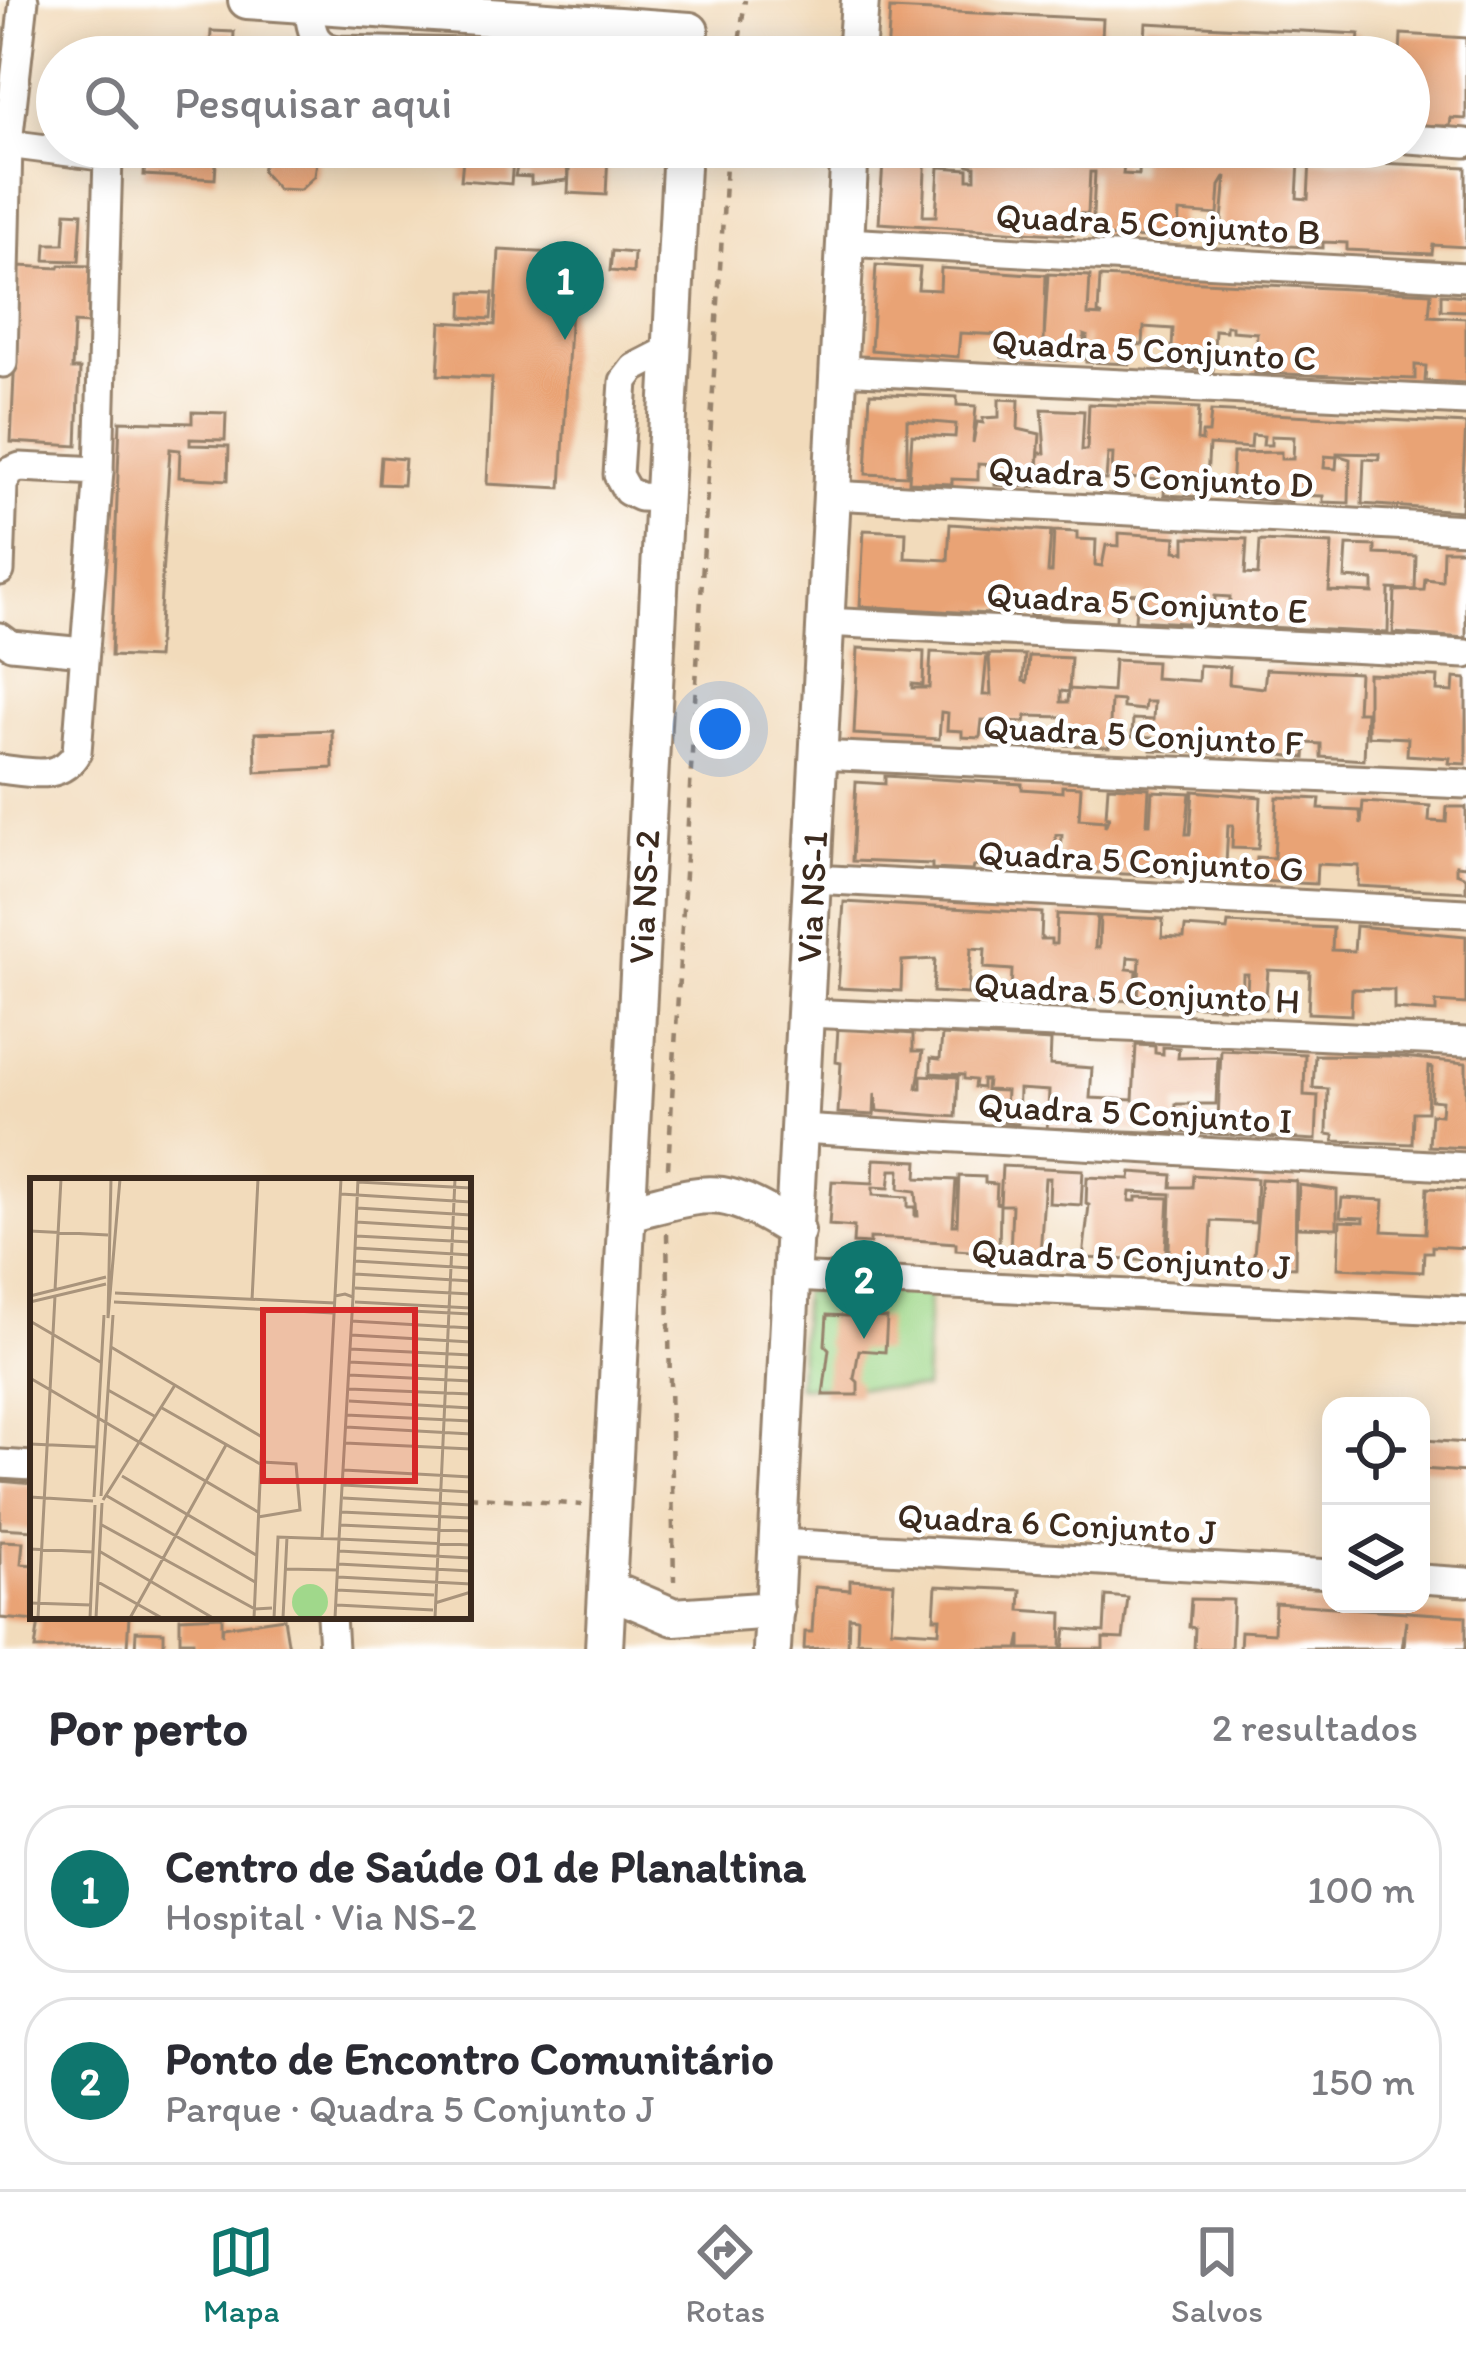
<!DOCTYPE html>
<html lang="pt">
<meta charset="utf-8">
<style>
:root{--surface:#fff;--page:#f7f7f7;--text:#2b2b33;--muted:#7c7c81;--line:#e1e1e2;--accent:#0f766e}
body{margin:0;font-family:Itim,sans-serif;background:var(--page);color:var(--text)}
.controls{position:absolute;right:36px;bottom:36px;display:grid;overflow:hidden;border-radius:24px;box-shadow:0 6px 30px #0003}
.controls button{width:108px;height:108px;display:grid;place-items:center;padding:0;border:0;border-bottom:3px solid var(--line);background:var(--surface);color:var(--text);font:60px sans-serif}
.you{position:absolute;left:720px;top:729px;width:42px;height:42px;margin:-30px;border:9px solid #fff;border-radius:50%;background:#1a73e8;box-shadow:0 0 0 18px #1a73e833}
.badge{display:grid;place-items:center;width:78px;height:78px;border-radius:50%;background:var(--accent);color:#fff;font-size:39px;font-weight:700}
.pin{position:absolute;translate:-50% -99px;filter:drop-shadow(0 3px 6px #0008)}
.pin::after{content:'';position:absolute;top:63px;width:42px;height:36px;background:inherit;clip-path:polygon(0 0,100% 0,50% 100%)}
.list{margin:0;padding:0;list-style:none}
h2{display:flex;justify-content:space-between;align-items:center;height:156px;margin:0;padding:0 48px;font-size:51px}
h2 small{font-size:39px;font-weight:400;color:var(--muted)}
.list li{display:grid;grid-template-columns:78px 1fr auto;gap:36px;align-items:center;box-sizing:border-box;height:168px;margin:0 24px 24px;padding:0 24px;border:3px solid var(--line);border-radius:48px}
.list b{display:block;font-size:45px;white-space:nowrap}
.list p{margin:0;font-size:39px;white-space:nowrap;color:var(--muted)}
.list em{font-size:39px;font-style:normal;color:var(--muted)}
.icon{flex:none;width:66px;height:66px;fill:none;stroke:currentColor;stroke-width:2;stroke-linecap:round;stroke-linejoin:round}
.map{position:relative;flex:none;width:1466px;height:1649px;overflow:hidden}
.search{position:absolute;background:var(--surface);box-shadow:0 6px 30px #0003;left:36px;right:36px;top:36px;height:132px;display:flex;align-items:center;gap:30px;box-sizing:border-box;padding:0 42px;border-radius:66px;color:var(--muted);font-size:45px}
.sheet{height:540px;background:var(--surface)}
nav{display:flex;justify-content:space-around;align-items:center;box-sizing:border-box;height:168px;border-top:3px solid var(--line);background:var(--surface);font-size:33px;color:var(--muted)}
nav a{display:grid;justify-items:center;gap:6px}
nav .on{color:var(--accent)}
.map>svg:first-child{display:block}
</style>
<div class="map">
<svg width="1466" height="1649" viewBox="0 0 1466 1649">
<rect width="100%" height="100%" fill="#fff"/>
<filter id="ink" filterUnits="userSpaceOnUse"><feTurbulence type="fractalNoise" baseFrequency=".00833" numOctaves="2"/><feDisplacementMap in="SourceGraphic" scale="24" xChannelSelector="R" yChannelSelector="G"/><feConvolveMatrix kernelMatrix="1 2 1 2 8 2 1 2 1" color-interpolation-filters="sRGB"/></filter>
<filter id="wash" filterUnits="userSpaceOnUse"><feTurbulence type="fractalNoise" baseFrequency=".004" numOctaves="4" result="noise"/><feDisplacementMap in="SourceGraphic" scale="48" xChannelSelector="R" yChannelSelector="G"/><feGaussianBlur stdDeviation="2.7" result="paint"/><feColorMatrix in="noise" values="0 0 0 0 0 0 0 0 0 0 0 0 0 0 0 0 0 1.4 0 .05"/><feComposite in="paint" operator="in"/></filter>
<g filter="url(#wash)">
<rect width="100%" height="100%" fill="#f2dbbb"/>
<polygon fill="#a0d88b" stroke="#6e8154" stroke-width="3" points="803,1290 929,1291 925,1389 798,1386"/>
<g id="blocks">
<g fill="#e9a375" fill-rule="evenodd">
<polygon points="890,9 1103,19 1102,37 1098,57 1062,57 1062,53 1059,57 887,57"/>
<polygon points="1146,23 1359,34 1357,57 1144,57"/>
<polygon points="211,31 234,32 233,53 210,52"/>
<polygon points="1401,34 1466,38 1466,119 1451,118 1450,126 1422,126 1423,116 1418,116 1417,126 1409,126 1409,57 1400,57"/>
<polygon points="146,147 217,147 215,179 144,175"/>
<polygon points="267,147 313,147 318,153 315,176 300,190 278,189 262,171"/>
<polygon points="464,147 514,147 511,184 461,180"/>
<polygon points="522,147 531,147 536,154 566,150 568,180 531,184 531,177 515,176"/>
<polygon points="884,147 926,147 923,216 936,216 939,167 968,169 968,179 975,179 975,166 968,165 969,147 1097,148 1096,161 1124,163 1123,174 1139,175 1140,150 1299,160 1297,198 1308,199 1310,160 1466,167 1466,247 1433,245 1432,254 1347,250 1347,243 1323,242 1323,248 1220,242 1226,176 1220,186 1218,215 1179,212 1178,239 1092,236 1095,172 1090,172 1088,214 1074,213 1073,235 879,223"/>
<polygon points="570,152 608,154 606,195 568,193"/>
<polygon points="66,212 82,213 79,261 45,260 46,244 64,244"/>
<polygon points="499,250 574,254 561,488 487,484 492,378 438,375 441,322 495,325"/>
<polygon points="612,251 634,253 633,273 610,271"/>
<polygon points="60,265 90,266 88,324 74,323 72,369 80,369 77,446 11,442 19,266 59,268"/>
<polygon points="876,265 920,268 918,289 940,290 941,268 1046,275 1044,340 1048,274 1090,276 1088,315 1103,316 1098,314 1100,277 1431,293 1429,316 1466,318 1466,383 1425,381 1426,366 1415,365 1415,379 1255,373 1257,333 1232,331 1232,326 1226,326 1226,331 1215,330 1213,370 1171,368 1173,329 1144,327 1143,345 1130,344 1129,364 1086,362 1087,336 1084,335 1084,346 1066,345 1065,361 1002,357 1003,335 960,333 958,357 871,350"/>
<polygon points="463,292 493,293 491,319 462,317"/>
<polygon points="1441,294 1466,296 1466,311 1441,310"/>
<polygon points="870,393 957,397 957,405 976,406 973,443 977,422 983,423 983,418 999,417 999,399 1019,400 1018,429 1040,434 1036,487 995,485 996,465 978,464 978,480 952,479 952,484 909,482 912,435 955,437 956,424 907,420 907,476 866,474"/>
<polygon points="1089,404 1199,408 1197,440 1202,441 1202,433 1209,433 1211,411 1466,424 1461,511 1362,504 1364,459 1379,460 1379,454 1337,453 1337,457 1325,456 1324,468 1336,469 1337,455 1350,459 1349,503 1323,502 1323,496 1291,495 1291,502 1231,497 1233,453 1281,452 1281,459 1293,459 1294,437 1271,436 1271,445 1263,445 1264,436 1252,435 1251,448 1209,445 1206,497 1164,495 1165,480 1123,478 1123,474 1112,474 1113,454 1108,454 1106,480 1081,479 1081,471 1038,469 1039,453 1045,453 1042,409 1084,411 1082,450 1087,450"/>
<polygon points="192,412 226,413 225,440 190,439 190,445 229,446 228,480 179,477 180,450 170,449 157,658 111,656 120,421 192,423"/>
<polygon points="381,457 405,459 403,485 379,484"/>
<polygon points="950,524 1051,531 1048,572 1052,572 1054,531 1077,532 1077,539 1096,540 1095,565 1102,566 1106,545 1119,546 1119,533 1176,537 1175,551 1185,552 1185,537 1247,539 1245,574 1258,575 1260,541 1332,544 1329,591 1373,593 1373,580 1345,578 1347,545 1375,546 1375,554 1416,556 1415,590 1389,589 1388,633 1229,625 1230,597 1215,596 1214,624 1201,624 1135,620 1136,607 1145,607 1145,594 1117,593 1116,621 1030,615 1031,609 988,607 988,614 860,606 864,530 906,532 905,558 948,560"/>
<polygon points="1443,550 1466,550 1466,638 1393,633 1395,591 1424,590 1425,579 1442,581"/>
<polygon points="858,648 924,652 923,685 912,684 912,688 929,688 931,652 987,655 983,695 991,695 989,654 1025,655 1023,681 1027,682 1029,656 1071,658 1069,692 1061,691 1061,702 1068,702 1069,689 1112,692 1114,660 1156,662 1155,678 1198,681 1199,665 1230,667 1229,684 1264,688 1266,669 1359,673 1357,712 1366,712 1364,760 1321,757 1321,744 1306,743 1305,758 1237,749 1237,754 1151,750 1152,738 1132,737 1133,719 1153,720 1154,702 1145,702 1144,710 1123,708 1123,701 1111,700 1109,747 1066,745 1067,717 1026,716 1025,722 982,720 980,738 962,737 962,731 947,730 948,713 941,712 939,739 854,734"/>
<polygon points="1368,674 1438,677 1437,691 1453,692 1454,678 1466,679 1466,764 1449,763 1450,758 1407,755 1408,738 1368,736"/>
<polygon points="332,730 333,768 256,772 255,733"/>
<polygon points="885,776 1022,784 1022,789 1062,792 1062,786 1081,787 1079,819 1105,821 1105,827 1109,817 1106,817 1108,786 1149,788 1147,824 1150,824 1152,791 1190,793 1186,834 1190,834 1193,791 1261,797 1259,840 1258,849 1232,848 1233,825 1228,825 1226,865 1189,863 1188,877 1060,871 1062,835 1056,835 1055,858 1019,856 1018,868 974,866 973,871 932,869 932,864 852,861 856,782 885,784"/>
<polygon points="1277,797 1320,799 1319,809 1360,811 1361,825 1363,802 1430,806 1429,821 1446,822 1447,807 1466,807 1466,866 1456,865 1456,873 1466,877 1466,892 1358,886 1359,866 1317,864 1316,884 1256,881 1257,857 1274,858"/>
<polygon points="844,902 1042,913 1041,939 1051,939 1051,944 1056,944 1057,914 1097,916 1095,948 1099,948 1100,916 1163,919 1162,937 1179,938 1184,938 1185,927 1227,930 1228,923 1333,928 1332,950 1354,951 1356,926 1466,936 1466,1004 1436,1002 1436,1012 1394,1009 1394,990 1352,989 1351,1015 1308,1013 1310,972 1268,970 1265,1009 1246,1008 1248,974 1243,974 1242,1008 1138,1003 1140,958 1128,957 1127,969 1137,970 1135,1001 1011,996 1012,970 984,968 985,949 971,948 968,994 933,992 935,959 902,961 901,991 838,988"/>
<polygon points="838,1028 913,1034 913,1051 923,1051 917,1088 921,1088 921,1075 958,1077 956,1117 877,1111 875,1093 874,1115 838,1113 841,1063 836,1062"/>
<polygon points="942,1035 1051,1041 1050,1065 1092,1068 1090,1098 1133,1100 1136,1045 1155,1046 1155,1053 1163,1054 1163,1047 1179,1048 1178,1058 1218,1057 1216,1104 1176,1104 1175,1133 1047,1128 1049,1091 1019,1089 1018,1124 1004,1123 1006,1091 986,1090 987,1080 982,1080 982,1088 974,1087 975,1080 964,1079 964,1075 931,1073 931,1058 940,1059"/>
<polygon points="1221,1050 1305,1054 1304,1095 1318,1096 1316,1140 1178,1132 1179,1118 1218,1120"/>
<polygon points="1315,1055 1391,1056 1466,1063 1466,1148 1429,1146 1431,1114 1441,1115 1442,1101 1431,1100 1433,1068 1429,1067 1427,1112 1413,1112 1412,1144 1334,1141 1334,1135 1327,1134 1328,1089 1313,1088"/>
<path d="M874,1159L918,1161L917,1178L956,1180L953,1225H957L959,1176L985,1177V1183L997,1184L996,1203L1000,1204L1002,1166L1083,1170L1081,1205L1049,1203L1050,1178H1045L1040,1256L1010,1254L1012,1205H1000L999,1253L956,1250V1243L913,1240L870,1238V1244L853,1243L854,1227L829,1225L832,1181L873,1183ZM891,1170H900L899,1189L916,1191L918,1216H915V1207H908V1197L873,1195V1187L889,1188Z"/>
<path d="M1131,1172L1172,1175L1171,1187H1192L1193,1175L1257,1179L1255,1223L1212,1221L1210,1263L1083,1258L1089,1205L1086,1204L1087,1177L1130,1179ZM1130,1192L1171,1194L1169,1249H1166L1169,1198L1136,1197V1201H1129Z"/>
<polygon points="1261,1179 1296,1181 1295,1267 1253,1265"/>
<polygon points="1299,1185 1337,1190 1337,1228 1297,1227"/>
<polygon points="1427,1188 1466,1190 1466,1248 1432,1246 1432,1252 1424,1252 1423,1272 1338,1268 1340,1221 1364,1222 1364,1218 1340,1217 1342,1198 1384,1200 1382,1231 1425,1233"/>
<polygon points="827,1315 887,1318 885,1352 859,1350 854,1378 858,1382 858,1395 823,1395 829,1349 825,1345"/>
<polygon points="1424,1440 1466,1443 1466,1472 1422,1469"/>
<polygon points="0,1481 33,1484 33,1530 0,1528"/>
<polygon points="0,1541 23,1542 21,1564 33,1565 33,1616 129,1616 127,1646 35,1649 39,1621 0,1618"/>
<polygon points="850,1580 894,1583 891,1629 939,1632 940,1618 934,1618 936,1586 1021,1590 1020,1610 1062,1613 1061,1649 1021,1649 1021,1635 1018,1649 890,1649 890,1642 857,1641 858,1618 849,1617 848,1647 804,1649 805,1632 812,1632 815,1587 850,1590"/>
<polygon points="1106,1596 1128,1598 1123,1639 1103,1638 1103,1649 1063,1649 1066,1629 1104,1632"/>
<polygon points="1191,1599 1233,1600 1231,1649 1194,1649 1195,1628 1189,1627"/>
<polygon points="1275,1603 1466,1616 1466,1649 1404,1649 1406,1620 1402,1649 1240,1649 1241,1631 1274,1633"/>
<polygon points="222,1616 222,1635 223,1627 284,1618 289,1649 193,1649 193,1641 180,1641 180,1618"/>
<polygon points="136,1631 164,1632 164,1649 135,1649"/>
</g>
</g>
</g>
<g filter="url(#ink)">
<use href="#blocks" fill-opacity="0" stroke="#96826c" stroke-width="3"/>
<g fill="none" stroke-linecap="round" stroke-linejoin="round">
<defs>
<g id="minor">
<path d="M308,7C312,32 313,47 340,50L508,54C526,47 528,39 530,21"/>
<polyline points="1409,139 1466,143"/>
<polyline points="0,143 108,157 99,471"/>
<polyline points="846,242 1466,277"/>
<polyline points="3,363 8,143 24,0"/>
<polyline points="839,370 1466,401"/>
<polyline points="832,495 1466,529"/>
<polyline points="665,498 640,497 627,491 618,475 624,381 634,368 673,348"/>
<path d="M0,571L3,485L10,471L20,467L99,471L77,752C61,782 29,772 0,769"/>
<polyline points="824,622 1466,654"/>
<polyline points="0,637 11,645 84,652"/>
<polyline points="817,755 1466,784"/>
<polyline points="812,879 1466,913"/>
<polyline points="806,1013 1466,1042"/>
<polyline points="800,1129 1466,1167"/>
<polyline points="793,1277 1466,1311"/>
<polyline points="0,1464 33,1466"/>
<polyline points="779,1543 1331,1574"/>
<polyline points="1421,1579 1466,1582"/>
<polyline points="331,1616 333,1649"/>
</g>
<g id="major">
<polyline points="247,0 690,31"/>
<polyline points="856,57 860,0"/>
<path d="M628,1212C713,1191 718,1182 796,1231"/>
<polyline points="608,1589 674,1617 775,1610"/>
<path id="s1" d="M604,1649L682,147"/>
<path id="s2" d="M772,1649L850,147"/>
</g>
</defs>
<use href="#minor" stroke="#96826c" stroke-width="33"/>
<use href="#major" stroke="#96826c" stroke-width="42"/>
<g stroke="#96826c" stroke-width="4.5" stroke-dasharray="9 9" stroke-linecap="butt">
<polyline points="737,57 745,0"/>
<polyline points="668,1168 727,147"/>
<polyline points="667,1233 674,1581"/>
<polyline points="468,1496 582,1505"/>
</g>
<use href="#minor" stroke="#fff" stroke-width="27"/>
<use href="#major" stroke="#fff" stroke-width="36"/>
</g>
</g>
<g text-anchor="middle" stroke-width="9" stroke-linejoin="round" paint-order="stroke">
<g font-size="36" fill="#3b2a1e" stroke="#fff">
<text transform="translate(1158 223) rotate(3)" y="13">Quadra 5 Conjunto B</text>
<text transform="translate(1154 349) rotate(3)" y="13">Quadra 5 Conjunto C</text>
<text transform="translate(1151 476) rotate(3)" y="13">Quadra 5 Conjunto D</text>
<text transform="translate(1147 602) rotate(3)" y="13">Quadra 5 Conjunto E</text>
<text transform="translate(1143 734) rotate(3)" y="13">Quadra 5 Conjunto F</text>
<text transform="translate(1141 860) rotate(3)" y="13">Quadra 5 Conjunto G</text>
<text dy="13" stroke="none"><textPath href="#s1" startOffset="753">Via NS-2</textPath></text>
<text dy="13" stroke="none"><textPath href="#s2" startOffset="753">Via NS-1</textPath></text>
<text transform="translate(1137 992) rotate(3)" y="13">Quadra 5 Conjunto H</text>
<text transform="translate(1135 1112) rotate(3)" y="13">Quadra 5 Conjunto I</text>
<text transform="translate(1131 1258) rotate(3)" y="13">Quadra 5 Conjunto J</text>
<text transform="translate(1057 1523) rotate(3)" y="13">Quadra 6 Conjunto J</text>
</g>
</g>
<g transform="translate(30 1178)">
<rect width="441" height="441" fill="#f2dbbb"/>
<path d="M262 424a18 18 0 1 1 36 0a18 18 0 1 1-36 0Z" fill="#a0d88b"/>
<path fill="none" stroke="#a9947c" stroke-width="3" d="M81,1L78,140L90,1M328,4L441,10M311,16L441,24M327,30L441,37M326,44L441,51M0,53L78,57M326,58L441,64M325,70L441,77M325,83L441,90M325,96L441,103M325,110L441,116M25,112L31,1M85,115L305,125M0,118L76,99M305,118L311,1M323,118L328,1M222,122L228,1M0,124L76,106M84,124L304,135M325,124L441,130M322,130L441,136M0,143L72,185M321,143L441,150M321,157L441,164M81,169L232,259L224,440M320,171L441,177M319,184L441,190M319,197L441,203M0,200L228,334M319,211L441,216M78,212L126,239M319,223L441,230M132,230L232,287M316,237L441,243M316,249L441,256M315,265L441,271M0,266L67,269M314,292L441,299M92,298L226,377M313,307L441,314M71,318L83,137M77,318L225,404M0,319L63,323M64,319L74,137M313,320L441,327M73,322L145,207M311,334L441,340M228,339L270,332L266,286L232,284M70,346L225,431L242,430M310,347L441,353M0,371L63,374M69,373L183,440M309,373L441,380M308,386L441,393M255,391L308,392M308,399L441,406M68,404L132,440M307,412L404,417M0,425L61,427M405,425L441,414M307,427L403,432M8,440L25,118M60,440L65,327M66,440L72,325M100,440L196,267M244,440L248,359L275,360L309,361L323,119L315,116L305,118L292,360M253,440L257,359M305,440L309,361L441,367M405,440L425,1"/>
<path fill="#d62828" fill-opacity="0.15" stroke="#d62828" stroke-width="6" d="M233,132H385V303H233Z"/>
<rect width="441" height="441" fill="none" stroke="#3b2a1e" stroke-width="6"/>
</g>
</svg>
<div class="controls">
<button><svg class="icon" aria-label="locate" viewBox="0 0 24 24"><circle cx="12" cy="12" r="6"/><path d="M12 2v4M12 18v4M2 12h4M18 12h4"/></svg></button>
<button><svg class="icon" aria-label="layers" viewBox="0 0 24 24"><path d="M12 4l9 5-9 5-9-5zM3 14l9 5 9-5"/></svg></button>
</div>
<div class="you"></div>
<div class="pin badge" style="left:565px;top:340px">1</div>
<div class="pin badge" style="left:864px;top:1339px">2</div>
<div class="search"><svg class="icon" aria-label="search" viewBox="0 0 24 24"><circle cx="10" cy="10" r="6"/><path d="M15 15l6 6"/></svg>Pesquisar aqui</div>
</div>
<section class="sheet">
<h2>Por perto<small>2 resultados</small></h2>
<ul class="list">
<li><span class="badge">1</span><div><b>Centro de Saúde 01 de Planaltina</b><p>Hospital · Via NS-2</p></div><em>100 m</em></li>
<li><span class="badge">2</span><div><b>Ponto de Encontro Comunitário</b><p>Parque · Quadra 5 Conjunto J</p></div><em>150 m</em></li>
</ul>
</section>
<nav>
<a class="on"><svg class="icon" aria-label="map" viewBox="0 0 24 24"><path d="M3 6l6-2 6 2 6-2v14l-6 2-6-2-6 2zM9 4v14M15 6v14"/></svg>Mapa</a>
<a><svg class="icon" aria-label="directions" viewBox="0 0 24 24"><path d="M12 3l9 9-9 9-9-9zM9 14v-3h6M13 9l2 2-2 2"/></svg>Rotas</a>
<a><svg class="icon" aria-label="saved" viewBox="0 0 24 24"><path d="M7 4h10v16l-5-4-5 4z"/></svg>Salvos</a>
</nav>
